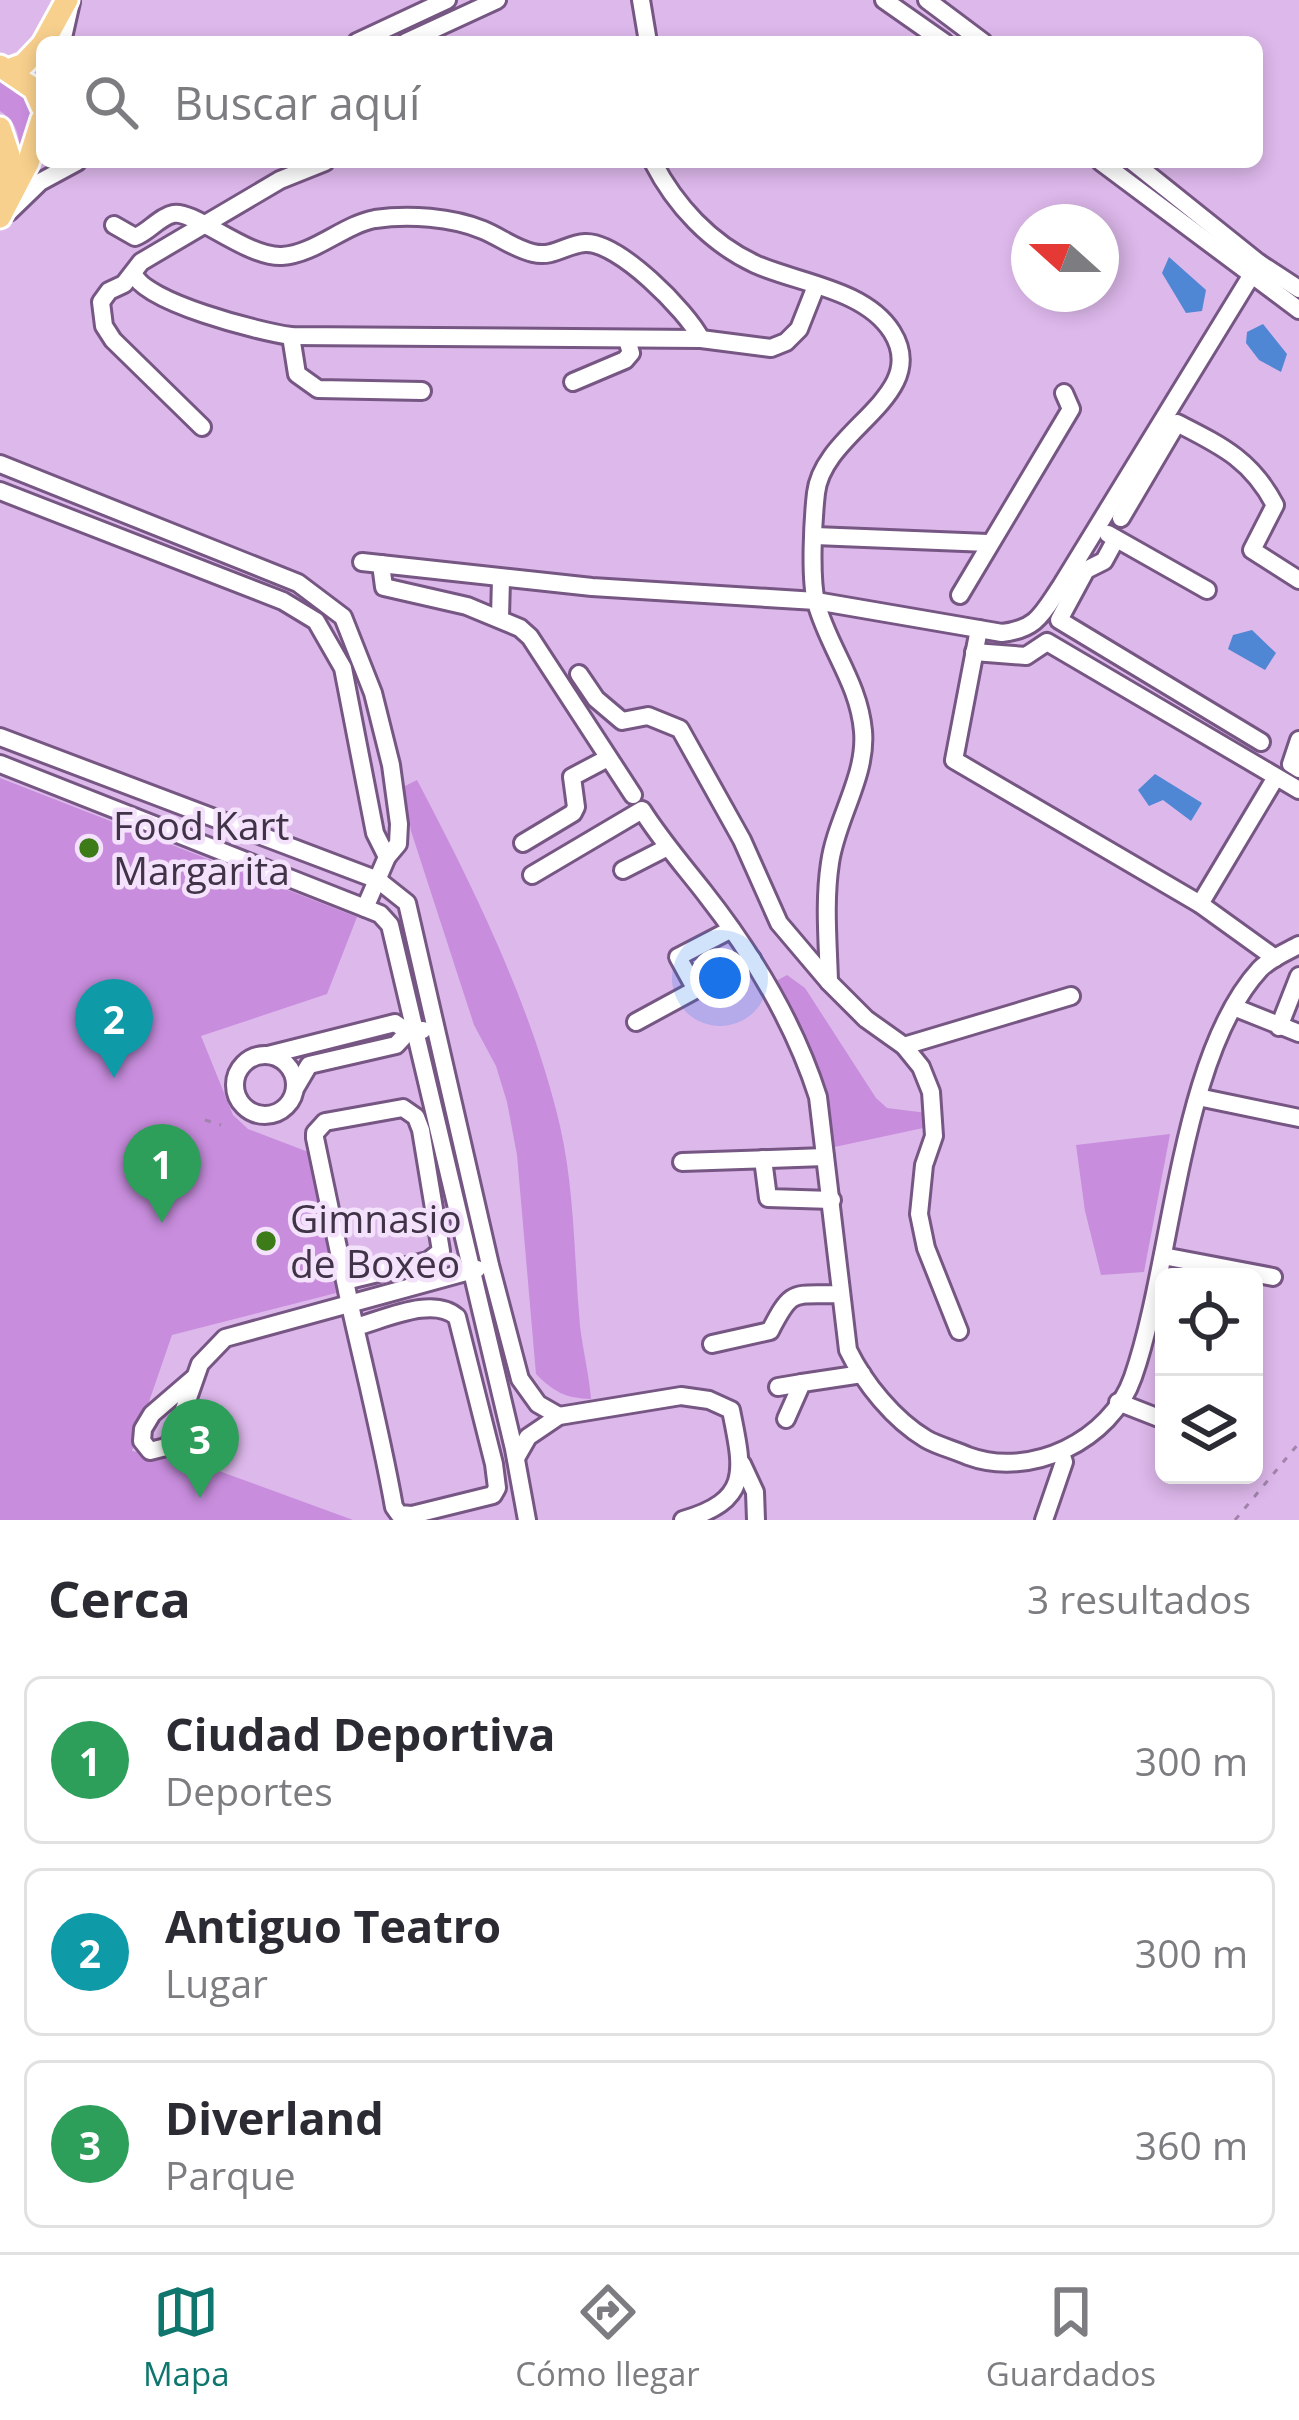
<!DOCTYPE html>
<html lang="es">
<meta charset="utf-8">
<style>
:root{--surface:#fff;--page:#f7f7f7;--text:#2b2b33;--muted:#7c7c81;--line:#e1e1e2;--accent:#0f766e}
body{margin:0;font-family:"Open Sans",sans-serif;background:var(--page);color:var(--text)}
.controls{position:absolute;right:36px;bottom:36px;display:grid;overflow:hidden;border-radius:18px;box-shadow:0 6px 18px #0003}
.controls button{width:108px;height:108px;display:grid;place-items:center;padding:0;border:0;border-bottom:3px solid var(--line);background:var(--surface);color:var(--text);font:60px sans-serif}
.compass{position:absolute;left:1011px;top:204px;width:108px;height:108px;border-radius:50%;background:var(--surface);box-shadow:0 6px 18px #0003;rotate:291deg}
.you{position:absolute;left:720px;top:978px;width:42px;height:42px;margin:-30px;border:9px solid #fff;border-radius:50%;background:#1a73e8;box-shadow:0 0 0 18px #1a73e833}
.badge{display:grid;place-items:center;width:78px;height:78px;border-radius:50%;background:var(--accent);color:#fff;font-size:39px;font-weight:700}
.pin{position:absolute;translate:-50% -99px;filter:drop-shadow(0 3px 6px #0008)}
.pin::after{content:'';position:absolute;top:63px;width:42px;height:36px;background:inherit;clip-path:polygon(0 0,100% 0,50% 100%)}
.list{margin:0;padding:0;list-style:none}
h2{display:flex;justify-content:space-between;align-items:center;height:156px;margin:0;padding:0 48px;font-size:51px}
h2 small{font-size:39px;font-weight:400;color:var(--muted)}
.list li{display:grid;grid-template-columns:78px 1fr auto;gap:36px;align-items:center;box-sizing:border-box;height:168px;margin:0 24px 24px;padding:0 24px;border:3px solid var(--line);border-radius:18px}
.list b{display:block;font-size:45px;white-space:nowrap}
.list p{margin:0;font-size:39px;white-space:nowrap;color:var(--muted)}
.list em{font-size:39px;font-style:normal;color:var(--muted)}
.icon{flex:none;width:66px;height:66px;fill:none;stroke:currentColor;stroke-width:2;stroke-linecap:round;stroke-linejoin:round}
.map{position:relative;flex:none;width:1299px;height:1520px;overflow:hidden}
.search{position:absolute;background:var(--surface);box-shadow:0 6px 18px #0003;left:36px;right:36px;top:36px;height:132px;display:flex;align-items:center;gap:30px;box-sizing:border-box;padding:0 42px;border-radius:18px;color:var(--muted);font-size:45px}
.sheet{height:732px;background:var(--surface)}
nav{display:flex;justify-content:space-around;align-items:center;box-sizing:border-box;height:168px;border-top:3px solid var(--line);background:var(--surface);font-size:33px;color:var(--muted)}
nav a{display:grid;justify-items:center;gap:6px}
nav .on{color:var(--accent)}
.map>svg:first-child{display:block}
</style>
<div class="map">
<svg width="1299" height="1520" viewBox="0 0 1299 1520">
<rect width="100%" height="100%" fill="#ddb8eb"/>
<g fill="#c88ddd">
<path d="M0,75L23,86L35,109L18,172C20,148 23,125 0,111Z"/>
<polygon points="0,778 357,917 327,994 201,1036 233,1115 248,1129 311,1153 336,1293 172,1335 132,1451 186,1459 353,1520 0,1520"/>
<path d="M417,780C473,886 533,1009 560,1126C575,1192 574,1259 580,1326C583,1351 589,1374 591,1399C565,1398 554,1392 536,1374L517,1155L507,1102L496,1066L474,1025L411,831L403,787Z"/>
<polygon points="787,975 805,988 876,1098 887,1108 927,1113 928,1127 825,1149 812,1087 769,985"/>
<polygon points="1170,1134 1144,1272 1101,1275 1085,1211 1076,1145"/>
</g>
<g fill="#4f87d4">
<polygon points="1169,257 1206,290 1202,311 1186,313 1162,273"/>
<polygon points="1263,324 1287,354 1281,372 1259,360 1246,343 1247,332"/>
<polygon points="1252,630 1276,653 1265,670 1228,649 1233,635"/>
<polygon points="1155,774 1202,803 1191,821 1163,800 1149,806 1138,790"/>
</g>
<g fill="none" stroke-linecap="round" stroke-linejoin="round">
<defs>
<g id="minor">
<polyline points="641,0 648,42"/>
<polyline points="884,0 944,42"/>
<polyline points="927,0 983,42"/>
<polyline points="62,42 71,2"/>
<polyline points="357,42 447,0"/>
<polyline points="406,42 497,0"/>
<path d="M653,162C675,205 710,243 755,264C797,283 865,289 892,332C932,396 823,430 816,493C813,520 810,576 816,602C828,647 859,683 863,731C867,776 836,819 830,863C824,902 828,943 829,982"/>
<polyline points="1101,162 1299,310"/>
<polyline points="1133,162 1259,263 1299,289"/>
<polyline points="9,212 40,182 77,162"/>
<path d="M114,225L135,237C149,232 159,217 173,214C193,209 247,258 282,256C315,254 343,225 375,219C408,214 452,217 483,230C500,237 515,249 533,253C554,258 566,244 585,243C618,241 687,311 701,339"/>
<path d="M134,274C144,302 260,332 291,336L701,339L771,348L786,342L799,329L816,286"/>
<polyline points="291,336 297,374 318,389 422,391"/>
<polyline points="573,382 625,360 631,353 627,340"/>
<polyline points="202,427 113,340 104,326 101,302 109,291 124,284 141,262 280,180 325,162"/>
<polyline points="0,464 298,583 343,617 373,693 391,765 399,824 398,844 387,857 365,908"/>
<polyline points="0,491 283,601 316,621 343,668 375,833 387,857"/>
<path d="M1121,518L1177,423C1220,445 1251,459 1275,505L1252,550L1299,580"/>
<polyline points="1108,534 1207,590"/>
<polyline points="815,536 988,543"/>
<polyline points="1116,539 1104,561 1086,570 1059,620 1261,742"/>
<path d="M362,562L592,587L816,601L1002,633C1037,629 1042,614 1061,586L1259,263"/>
<polyline points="381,564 384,587 467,606 520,628 530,637 633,795"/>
<polyline points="960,595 1071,409 1064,393"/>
<polyline points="500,617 501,579"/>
<polyline points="979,629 954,760 1200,904 1275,958"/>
<polyline points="974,652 1026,656 1047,642 1299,790"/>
<polyline points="579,674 596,699 622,721 648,716 680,729 742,840 779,923 829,982 866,1019 904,1046 921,1067 931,1092 934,1136 924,1165 919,1214 926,1248 959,1331"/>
<polyline points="0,737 378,880 407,903 490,1265 520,1379 538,1404 559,1416"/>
<polyline points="1299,740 1291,764 1299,769"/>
<polyline points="0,764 365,908 380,914 390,925 514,1449 527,1520"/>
<polyline points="523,843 573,813 576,807 572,777 608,758"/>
<polyline points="623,870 666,848"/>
<path d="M532,875L642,810C661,840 682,864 704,892C752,953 794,1022 818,1097L848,1350C864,1383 894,1420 926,1439C938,1446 955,1450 968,1456C1030,1479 1111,1441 1133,1377C1173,1263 1179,1057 1260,969C1271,958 1286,952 1299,945"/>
<polyline points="1200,904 1276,777"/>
<polyline points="695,988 678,957 730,930"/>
<polyline points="1236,1008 1299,1033"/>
<polyline points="636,1022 752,959"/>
<polyline points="1279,1027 1299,976"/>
<polyline points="904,1046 1071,996"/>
<circle cx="265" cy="1085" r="30"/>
<polyline points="268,1055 395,1023 408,1032"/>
<polyline points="296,1087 309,1065 396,1045 408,1032 423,1030"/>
<polyline points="1198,1097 1299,1118"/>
<polyline points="763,1159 768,1198 832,1200"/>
<polyline points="682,1162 825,1157"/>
<polyline points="1163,1256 1273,1277"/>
<path d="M345,1281L428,1261L441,1251L421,1130L416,1117L403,1108L325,1122L315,1133V1138L350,1305C365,1372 382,1439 394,1507L399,1514L412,1515L493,1495L497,1488L494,1464L457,1317C433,1295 383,1320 355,1327"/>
<path d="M712,1344L770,1331C793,1286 793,1296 841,1294"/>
<polyline points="195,1377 152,1414 143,1429 142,1441 150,1451 166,1447 174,1438 200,1364 225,1338 477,1269"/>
<polyline points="778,1387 802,1383"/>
<polyline points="1118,1402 1164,1420"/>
<polyline points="786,1419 802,1383 862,1374"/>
<path d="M516,1458L528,1437L559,1416L681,1396L709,1400L731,1410C743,1470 752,1500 683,1520"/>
<polyline points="742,1464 755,1492 756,1520"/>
<polyline points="1044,1520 1064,1462 1061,1453"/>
</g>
<g id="major">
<polyline points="44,42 67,0"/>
<polyline points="0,66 34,89 42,107"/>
<polyline points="8,70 24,64 42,45"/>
<polyline points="0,128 9,155 0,190"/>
<polyline points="0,217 28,163 42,119"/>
</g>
</defs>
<use href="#minor" stroke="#765683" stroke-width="22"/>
<use href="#major" stroke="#fff" stroke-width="27"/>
<g stroke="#a084ab" stroke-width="3" stroke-dasharray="6 9" stroke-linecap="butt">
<polyline points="205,1120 221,1125"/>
<polyline points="143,1146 157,1138"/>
<polyline points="1235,1520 1299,1443"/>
</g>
<use href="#minor" stroke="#fff" stroke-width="16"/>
<use href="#major" stroke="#f8d08d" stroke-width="21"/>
</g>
<g fill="#3c7b17" stroke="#f4e1fb" stroke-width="4.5">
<circle cx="89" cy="848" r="12"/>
<circle cx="266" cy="1241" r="12"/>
</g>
<g text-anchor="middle" stroke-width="9" stroke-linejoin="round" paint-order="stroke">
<g font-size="39" fill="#413347" stroke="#f4e1fb" text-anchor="start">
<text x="113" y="840">Food Kart<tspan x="113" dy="45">Margarita</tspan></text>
<text x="290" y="1233">Gimnasio<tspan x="290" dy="45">de Boxeo</tspan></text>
</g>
</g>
</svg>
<div class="controls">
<button><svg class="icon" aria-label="locate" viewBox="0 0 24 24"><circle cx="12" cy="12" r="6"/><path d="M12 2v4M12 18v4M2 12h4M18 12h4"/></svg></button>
<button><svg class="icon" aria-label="layers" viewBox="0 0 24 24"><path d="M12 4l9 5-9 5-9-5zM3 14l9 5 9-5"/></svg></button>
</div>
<svg class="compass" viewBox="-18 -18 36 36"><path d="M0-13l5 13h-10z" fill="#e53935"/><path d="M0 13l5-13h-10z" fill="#7c7c81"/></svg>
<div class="you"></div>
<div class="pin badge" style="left:162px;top:1223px;background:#2e9e5b">1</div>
<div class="pin badge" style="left:114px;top:1078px;background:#0f9aa8">2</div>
<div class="pin badge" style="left:200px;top:1498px;background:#2e9e5b">3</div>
<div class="search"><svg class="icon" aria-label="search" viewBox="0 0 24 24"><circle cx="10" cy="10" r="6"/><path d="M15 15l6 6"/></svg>Buscar aquí</div>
</div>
<section class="sheet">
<h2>Cerca<small>3 resultados</small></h2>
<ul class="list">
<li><span class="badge" style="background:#2e9e5b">1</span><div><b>Ciudad Deportiva</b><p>Deportes</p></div><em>300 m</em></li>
<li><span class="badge" style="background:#0f9aa8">2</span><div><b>Antiguo Teatro</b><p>Lugar</p></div><em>300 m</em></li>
<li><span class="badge" style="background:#2e9e5b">3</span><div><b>Diverland</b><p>Parque</p></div><em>360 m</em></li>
</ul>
</section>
<nav>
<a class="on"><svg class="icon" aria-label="map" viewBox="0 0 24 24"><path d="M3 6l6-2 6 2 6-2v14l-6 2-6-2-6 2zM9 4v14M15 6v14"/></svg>Mapa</a>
<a><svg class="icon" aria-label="directions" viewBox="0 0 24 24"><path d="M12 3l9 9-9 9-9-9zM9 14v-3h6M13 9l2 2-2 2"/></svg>Cómo llegar</a>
<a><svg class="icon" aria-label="saved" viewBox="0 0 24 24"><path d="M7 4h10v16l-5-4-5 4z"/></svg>Guardados</a>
</nav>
